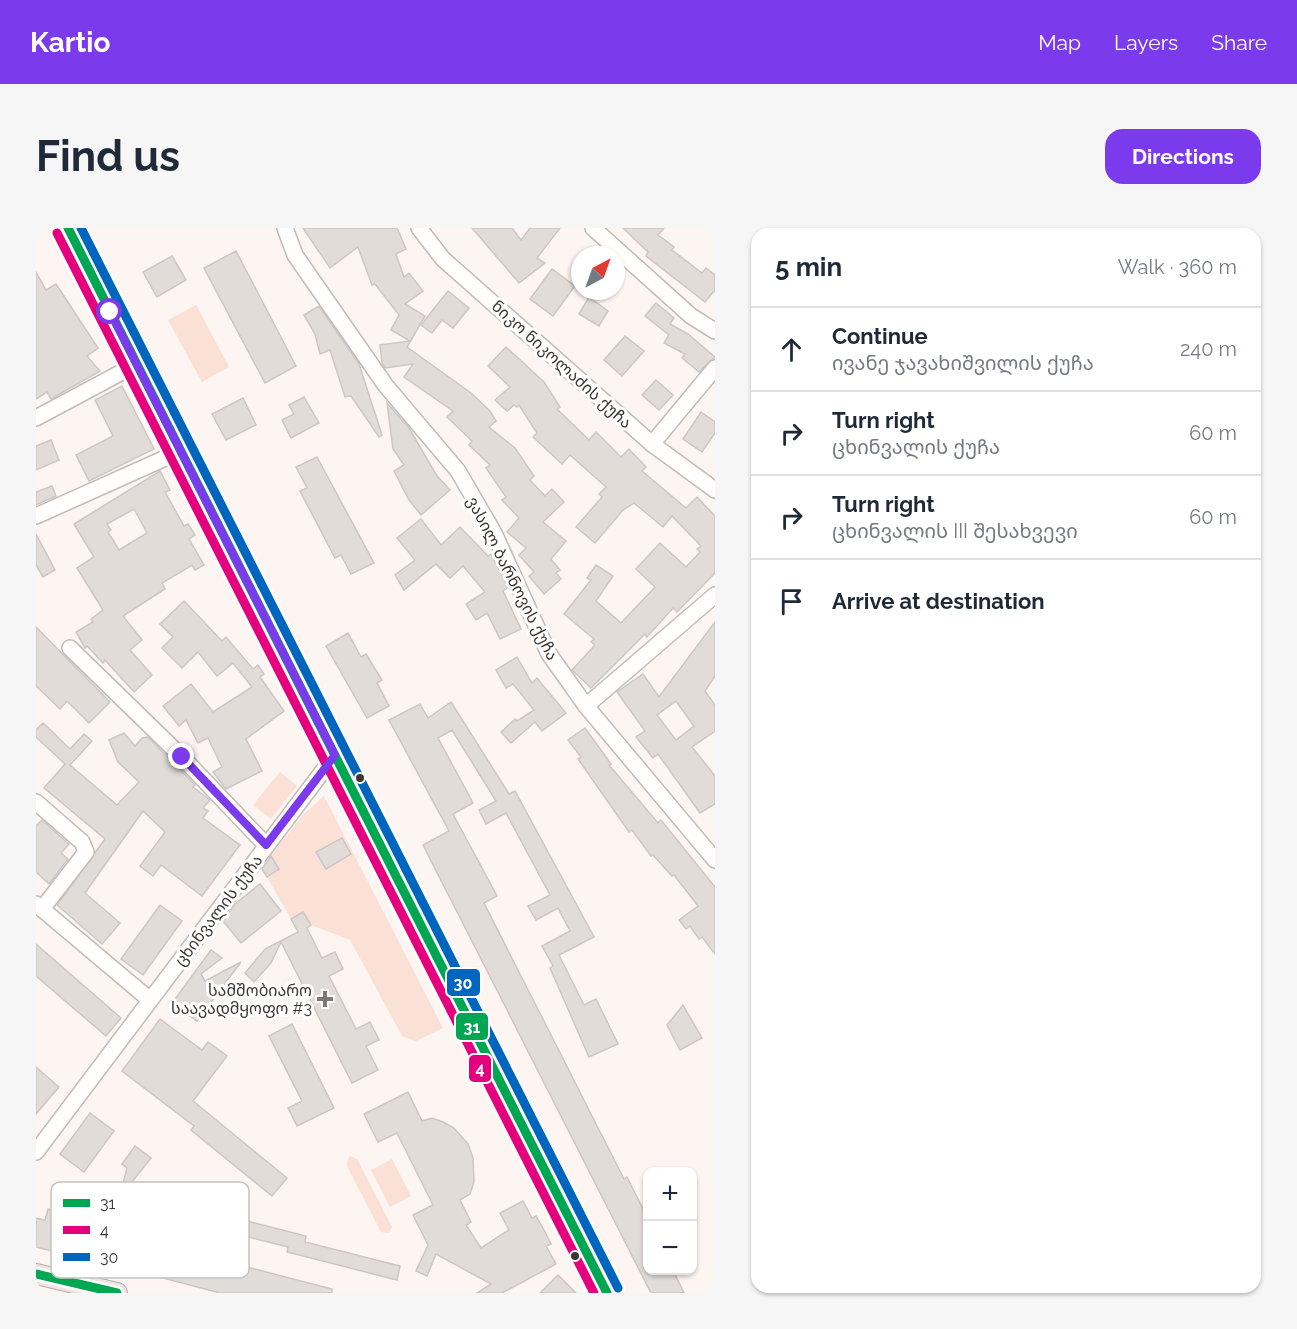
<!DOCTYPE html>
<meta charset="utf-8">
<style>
:root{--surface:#fff;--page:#f6f6f7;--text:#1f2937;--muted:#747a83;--line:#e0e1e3;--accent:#7c3aed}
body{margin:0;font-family:Raleway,"Noto Sans Georgian",sans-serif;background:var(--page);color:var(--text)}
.controls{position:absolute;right:18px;bottom:18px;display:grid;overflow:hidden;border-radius:12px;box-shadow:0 2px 4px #0004}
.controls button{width:54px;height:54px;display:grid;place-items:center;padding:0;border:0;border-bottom:2px solid var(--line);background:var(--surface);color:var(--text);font:30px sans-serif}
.compass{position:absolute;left:535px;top:18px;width:54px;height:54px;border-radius:50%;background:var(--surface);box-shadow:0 2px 4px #0004;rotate:41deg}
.stop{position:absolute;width:18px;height:18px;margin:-14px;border:4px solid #7c3aed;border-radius:50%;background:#fff}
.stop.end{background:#7c3aed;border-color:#fff;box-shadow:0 2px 6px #0008}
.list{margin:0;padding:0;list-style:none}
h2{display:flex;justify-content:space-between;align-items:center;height:78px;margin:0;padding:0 24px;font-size:26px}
h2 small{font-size:20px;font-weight:400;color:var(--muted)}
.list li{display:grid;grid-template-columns:39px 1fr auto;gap:18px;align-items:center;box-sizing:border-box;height:84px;padding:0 24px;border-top:2px solid var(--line)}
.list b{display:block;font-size:22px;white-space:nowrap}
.list p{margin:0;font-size:20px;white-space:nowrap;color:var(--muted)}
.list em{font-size:20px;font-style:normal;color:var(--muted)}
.icon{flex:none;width:33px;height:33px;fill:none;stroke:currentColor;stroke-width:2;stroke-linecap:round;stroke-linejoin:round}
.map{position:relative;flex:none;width:679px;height:1065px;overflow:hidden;border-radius:18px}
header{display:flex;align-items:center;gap:36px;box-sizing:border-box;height:84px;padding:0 30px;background:var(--accent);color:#fff}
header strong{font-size:28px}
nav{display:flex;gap:33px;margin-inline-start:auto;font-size:21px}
.intro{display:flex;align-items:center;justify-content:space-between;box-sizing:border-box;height:144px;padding:0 36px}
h1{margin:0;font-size:42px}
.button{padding:15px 27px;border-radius:18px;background:var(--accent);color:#fff;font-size:21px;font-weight:700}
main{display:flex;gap:36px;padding:0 36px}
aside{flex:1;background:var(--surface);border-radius:18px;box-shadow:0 2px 4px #0004}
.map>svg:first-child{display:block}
</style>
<header>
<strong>Kartio</strong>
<nav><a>Map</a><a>Layers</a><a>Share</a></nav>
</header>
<div class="intro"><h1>Find us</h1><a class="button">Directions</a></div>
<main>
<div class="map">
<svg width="679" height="1065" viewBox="0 0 679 1065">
<rect width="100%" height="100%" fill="#fcf5f2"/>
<g fill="#fbe0d5">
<polygon points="160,77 193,139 166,154 132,92"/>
<polygon points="244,544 261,558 235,591 217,577"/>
<polygon points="288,568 407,800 380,813 366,808 314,712 275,697 267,684 255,691 231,649 243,641 235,627 267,587"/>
<polygon points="314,928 321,931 356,999 353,1005 345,1004 310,936"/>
<polygon points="356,931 375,968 354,979 335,942"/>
</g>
<g fill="#e2dcd9" stroke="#cdc6c4" stroke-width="1.5" fill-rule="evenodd">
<polygon points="267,0 361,0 370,21 360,26 368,49 373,45 387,63 369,76 389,88 371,119 435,165 454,183 460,193 453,199 479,220 498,248 494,252 509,268 516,261 528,274 507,294 530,313 515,331 524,342 520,345 525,351 508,366 493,348 498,344 483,327 490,320 471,304 483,290 466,272 470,269 450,240 454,237 433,217 436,213 411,189 417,183 368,149 377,136 349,140 346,135 344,117 374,113 355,102 363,87 339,56 336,57 322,19 294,40"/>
<polygon points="436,0 476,0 485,12 494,0 524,0 501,30 509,35 483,55"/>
<polygon points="587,0 628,0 622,7 638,19 636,22 666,45 670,40 679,47 679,62 669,74 610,28 612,24"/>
<polygon points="200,23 260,138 229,155 168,40"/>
<polygon points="136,28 150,52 121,69 107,44"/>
<polygon points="516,41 539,58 517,88 494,71"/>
<polygon points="0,44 10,62 20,56 62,120 51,128 64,143 15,171 11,164 0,171"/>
<polygon points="412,63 433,80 417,100 406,92 396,105 385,97"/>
<polygon points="553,69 572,83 563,98 543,86"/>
<polygon points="620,75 638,90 634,96 652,106 679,129 663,144 646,130 649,126 628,115 633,107 609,88"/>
<polygon points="283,78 323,136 346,207 343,209 315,168 309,169 294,122 284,126 279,106 268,87"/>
<polygon points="589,108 608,123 586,148 568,132"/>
<polygon points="470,119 508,154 524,179 521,181 553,212 560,204 585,229 593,221 610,239 606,243 650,280 661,269 679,288 679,345 641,384 637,380 611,409 609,406 555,460 536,442 559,417 555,414 558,411 528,386 555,352 551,350 560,337 577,348 560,373 585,395 619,359 600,341 624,315 650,339 664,324 661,321 665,318 636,288 627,299 598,275 587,282 559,315 540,299 566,269 563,266 570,259 534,227 526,236 497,209 501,205 483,177 481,179 478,177 471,183 459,172 474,159 452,138"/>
<polygon points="620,152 637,167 623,182 606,167"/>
<polygon points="86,158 118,221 53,253 40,227 77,208 59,172"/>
<polygon points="268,169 283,195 255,210 246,192 258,186 253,177"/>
<polygon points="207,170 220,197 190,212 176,186"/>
<polygon points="351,175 373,200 401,248 414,262 385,287 373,272 358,243 368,237 357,221"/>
<polygon points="665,184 679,194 679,205 666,224 647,211"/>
<polygon points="15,212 23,232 0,242 0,218"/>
<polygon points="281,229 338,335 315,346 305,327 299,330 264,263 271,260 260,239"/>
<path d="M124,243L134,262L129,264L148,298L152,296L159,307L153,311L168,337L159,342L156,337L126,355L129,361L87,388L106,412L94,422L116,447L98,464L69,432L67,435L51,418L49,420L40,404L57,394L55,391L67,382L41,340L58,329L38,296ZM98,281L111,305L83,322L72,304L75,302L71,296Z"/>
<polygon points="16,258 20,268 0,277 0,264"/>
<polygon points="385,291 405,317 424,299 452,328 455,326 472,359 467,363 485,401 464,411 451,385 440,392 430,376 449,364 427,338 414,350 400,336 368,362 359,347 379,332 361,310"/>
<polygon points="0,306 19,342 7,349 0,337"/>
<polygon points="148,373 186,413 190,409 217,441 222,437 228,446 224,449 248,483 210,511 226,543 190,561 177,544 186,539 172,510 162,515 150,492 143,498 127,478 155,456 177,484 216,459 197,435 181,448 162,424 146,440 126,420 137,409 124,396"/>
<path d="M679,394V448L669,463L679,477V503L656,519L679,548V576L664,585L622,526L617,530L600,509L609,503L581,464L607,446L623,469ZM640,473L658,498L640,512L621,487Z"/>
<polygon points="0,399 74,474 53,495 31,473 24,481 0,458"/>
<polygon points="312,405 325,429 330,426 346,452 341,455 353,478 331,490 290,418"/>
<polygon points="481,429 496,455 501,450 530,485 506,503 499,494 475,515 465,504 479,491 481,493 498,482 477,456 470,460 460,442"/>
<polygon points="415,474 473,566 479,563 558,709 523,727 548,777 560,771 582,816 553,829 514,740 517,738 506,718 534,703 522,680 500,692 492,678 514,667 470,585 450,596 443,582 460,573 416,502 402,510 437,575 417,586 461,668 448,675 588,951 591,949 612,991 612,1042 637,1042 648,1065 615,1065 387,617 413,603 353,492 384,476 392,490"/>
<polygon points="7,495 34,521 48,506 56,513 34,537 81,577 103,554 82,534 73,512 88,505 99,518 106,510 112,509 159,557 157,559 174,572 167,580 172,583 167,590 204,617 166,668 125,637 117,648 104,638 129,604 107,583 49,665 84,695 66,716 21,677 69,611 8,560 29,536 0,509 0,502"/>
<polygon points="549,500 575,536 573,537 622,595 625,592 679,659 679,726 666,709 663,711 654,698 650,701 643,692 662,678 638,647 636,648 617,627 615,628 596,602 593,604 542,531 545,529 532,512"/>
<polygon points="6,592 33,616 25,625 32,631 13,656 0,644 0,598"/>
<polygon points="306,610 315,626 290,641 280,624"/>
<polygon points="235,628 243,641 231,649 226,641"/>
<polygon points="224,656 245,683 205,715 187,693 199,676"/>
<polygon points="124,677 146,693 107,747 85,731"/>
<polygon points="267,684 275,697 271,700 286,730 299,724 307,741 293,748 320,801 334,794 343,812 330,818 342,842 316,855 245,714 235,735 218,754 209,745 229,721 262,704 255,691"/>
<polygon points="0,716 85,790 70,808 0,748"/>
<polygon points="175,722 186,730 165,746 169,753 205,734 161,793 136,775"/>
<polygon points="647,777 666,810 644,822 631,797"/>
<polygon points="124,791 166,822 172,814 191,828 157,873 251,950 236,968 155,902 158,898 86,843"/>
<polygon points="256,796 298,880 261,898 252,880 266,873 233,808"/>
<polygon points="0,839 23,859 0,886"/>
<polygon points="372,864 386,893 396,890 407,894 418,900 432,916 437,930 438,954 434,966 424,972 435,994 430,997 445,1020 473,1002 464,985 487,973 496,990 500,988 508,1002 515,1016 510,1018 520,1036 466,1065 441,1065 455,1056 400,1026 391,1048 380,1043 392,1017 377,987 397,977 361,905 342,914 328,886"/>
<polygon points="54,885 78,903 48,944 24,926"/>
<polygon points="99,918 115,930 96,954 123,960 120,970 270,1008 269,1014 364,1038 361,1052 251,1024 252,1019 145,992 144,994 116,987 117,984 82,975 91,940 86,936"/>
<polygon points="12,981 42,988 39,1000 73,1008 76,997 106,1004 96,1043 0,1019 0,990 9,992"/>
<polygon points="130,1018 296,1061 296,1065 184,1065 123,1049"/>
<polygon points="522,1047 540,1065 504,1065"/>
</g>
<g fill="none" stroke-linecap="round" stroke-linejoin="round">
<defs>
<g id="minor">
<polyline points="249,0 259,27 350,158 422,243 458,305 513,426 550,478 679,632"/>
<polyline points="383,0 407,31 616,216 679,262"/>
<polyline points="557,0 655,88 679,103"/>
<polyline points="0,190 101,136"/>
<polyline points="616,216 679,140"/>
<polyline points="0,288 145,223"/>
<polyline points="34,420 146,529 230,617"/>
<polyline points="550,478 679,367"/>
<polyline points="0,574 46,614 50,624 6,681"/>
<polyline points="0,676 114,772"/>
<polyline points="0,924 299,527"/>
</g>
<g id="major">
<polyline points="32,0 571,1065"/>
<polyline points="0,1046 81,1065"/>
</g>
</defs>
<use href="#minor" stroke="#c2bcb9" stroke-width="18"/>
<use href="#major" stroke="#b7aaa4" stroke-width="22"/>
<use href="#minor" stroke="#fffefd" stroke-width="15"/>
<use href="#major" stroke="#ece6e4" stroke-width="20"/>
<defs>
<g id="bus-1">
<polyline points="32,0 571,1065"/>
<polyline points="0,1046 81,1065"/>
</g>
<polyline id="bus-2" points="21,5 558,1065"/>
<polyline id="bus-3" points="45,0 582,1060"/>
</defs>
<use href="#bus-1" stroke="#fff" stroke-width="14"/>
<use href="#bus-2" stroke="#fff" stroke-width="14"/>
<use href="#bus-3" stroke="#fff" stroke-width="14"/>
<use href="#bus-1" stroke="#00a651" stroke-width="9"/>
<use href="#bus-2" stroke="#e5007d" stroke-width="9"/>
<use href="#bus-3" stroke="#0065bd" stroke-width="9"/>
</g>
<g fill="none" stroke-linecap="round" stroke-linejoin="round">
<polyline stroke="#7c3aed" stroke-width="8" points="74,84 299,527 230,617 146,529"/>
</g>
<g fill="#3c3532" stroke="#fff" stroke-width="2">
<circle cx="324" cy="550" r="5"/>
<circle cx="539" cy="1028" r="5"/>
</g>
<path fill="#7f7875" stroke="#fff" stroke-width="2" d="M286 762h6v6h6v6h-6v6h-6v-6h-6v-6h6z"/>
<g text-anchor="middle" stroke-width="6" stroke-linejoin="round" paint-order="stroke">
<g font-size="16" fill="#3c3532" stroke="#fff">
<text transform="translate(526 136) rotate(42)" y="6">ნიკო ნიკოლაძის ქუჩა</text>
<text transform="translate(477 350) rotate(63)" y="6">ვასილ ბარნოვის ქუჩა</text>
<text transform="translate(182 682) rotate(-53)" y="6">ცხინვალის ქუჩა</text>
</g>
<g font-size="16" fill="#3c3532" stroke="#fff" text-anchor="end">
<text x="276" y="768">სამშობიარო<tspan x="276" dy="18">საავადმყოფო #3</tspan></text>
</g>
</g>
<rect x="15" y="954" width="198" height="96" rx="9" fill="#fff" stroke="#c4c2c2" stroke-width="1.5"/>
<rect x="27" y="971" width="27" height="8" fill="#00a651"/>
<rect x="27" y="998" width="27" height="8" fill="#e5007d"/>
<rect x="27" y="1025" width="27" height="8" fill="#0065bd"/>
<g font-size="16" fill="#3c3532">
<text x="64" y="981">31</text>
<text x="64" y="1008">4</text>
<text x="64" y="1035">30</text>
</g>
<g stroke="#fff" stroke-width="2">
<rect x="410" y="740" width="35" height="29" rx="6" fill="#0065bd"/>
<rect x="419" y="784" width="34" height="29" rx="6" fill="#00a651"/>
<rect x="432" y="826" width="24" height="29" rx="6" fill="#e5007d"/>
</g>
<g font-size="16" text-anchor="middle" font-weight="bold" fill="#fff">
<text x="427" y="761">30</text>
<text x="436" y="805">31</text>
<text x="444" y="846">4</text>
</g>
</svg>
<div class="controls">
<button>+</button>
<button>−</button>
</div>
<svg class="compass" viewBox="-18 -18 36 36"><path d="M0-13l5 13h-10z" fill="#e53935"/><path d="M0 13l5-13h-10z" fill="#747a83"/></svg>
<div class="stop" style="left:74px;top:84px"></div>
<div class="stop end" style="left:146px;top:529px"></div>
</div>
<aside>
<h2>5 min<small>Walk · 360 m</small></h2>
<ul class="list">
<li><svg class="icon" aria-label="ahead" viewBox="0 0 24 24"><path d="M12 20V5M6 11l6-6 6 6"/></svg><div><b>Continue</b><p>ივანე ჯავახიშვილის ქუჩა</p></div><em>240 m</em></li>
<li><svg class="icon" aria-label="right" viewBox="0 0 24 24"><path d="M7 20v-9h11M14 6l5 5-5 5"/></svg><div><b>Turn right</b><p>ცხინვალის ქუჩა</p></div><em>60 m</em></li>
<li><svg class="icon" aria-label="right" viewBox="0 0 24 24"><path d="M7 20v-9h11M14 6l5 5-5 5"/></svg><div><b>Turn right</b><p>ცხინვალის III შესახვევი</p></div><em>60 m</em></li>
<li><svg class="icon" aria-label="arrive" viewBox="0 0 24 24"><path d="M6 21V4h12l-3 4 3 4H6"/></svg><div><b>Arrive at destination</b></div></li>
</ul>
</aside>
</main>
